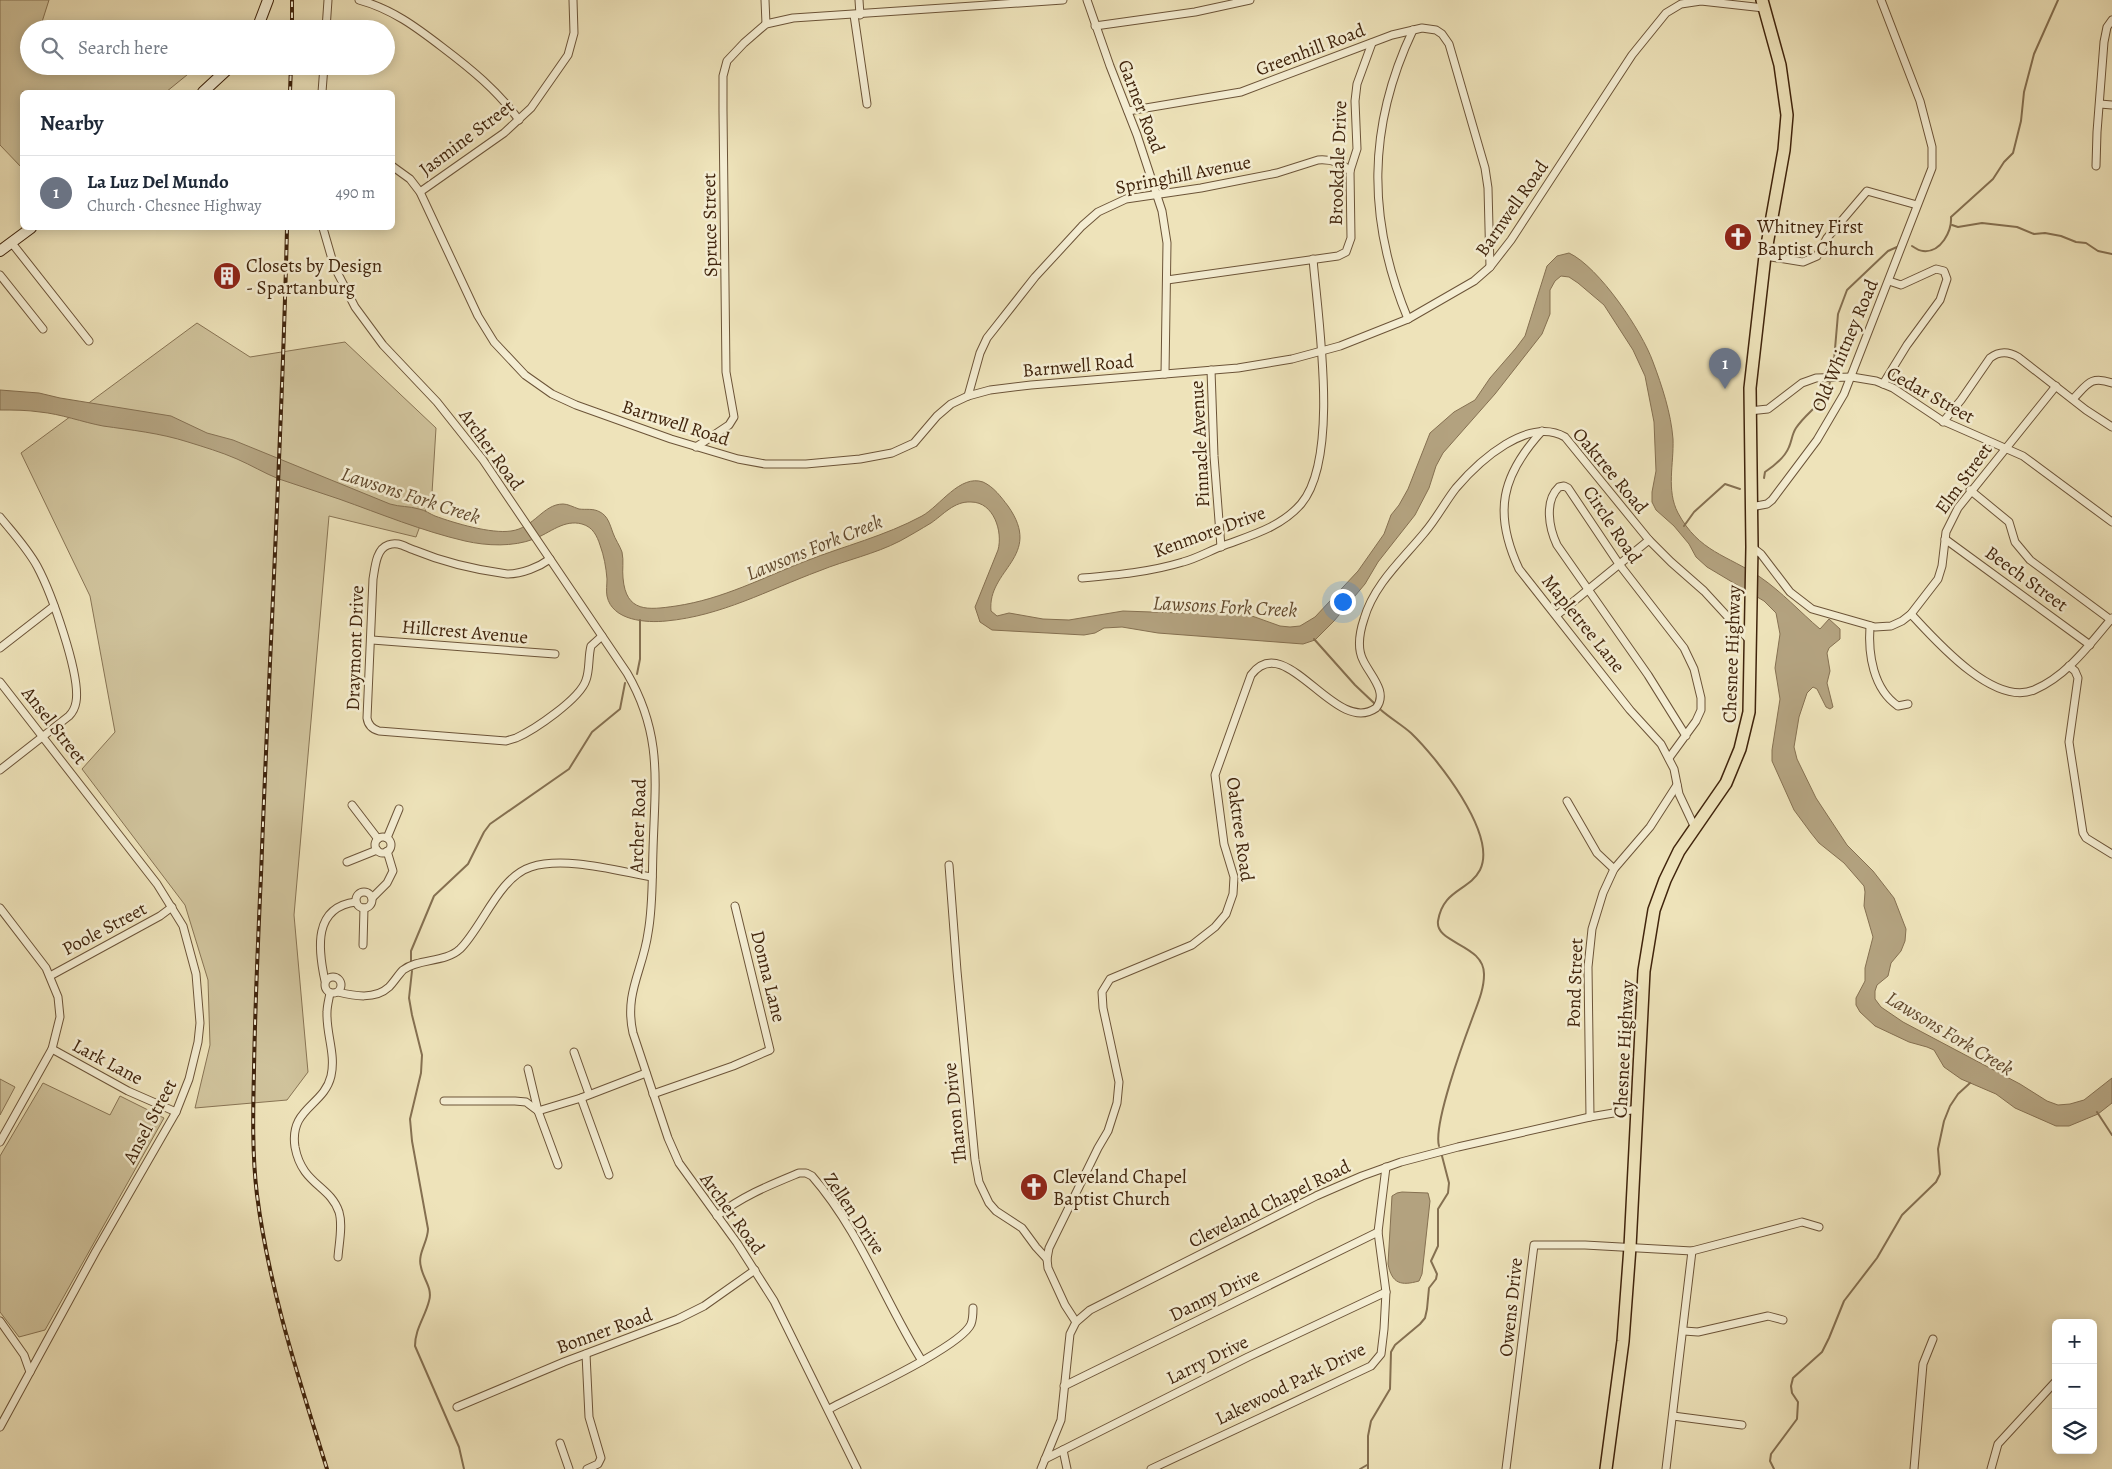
<!DOCTYPE html>
<meta charset="utf-8">
<style>
:root{--surface:#fff;--page:#f2f2f3;--text:#1f2937;--muted:#747a83;--line:#e0e1e3;--accent:#8f2418}
body{margin:0;font-family:Alegreya,serif;background:var(--page);color:var(--text)}
.controls{position:absolute;right:15px;bottom:15px;display:grid;overflow:hidden;border-radius:8px;box-shadow:0 2px 12px #0003}
.controls button{width:45px;height:45px;display:grid;place-items:center;padding:0;border:0;border-bottom:1px solid var(--line);background:var(--surface);color:var(--text);font:25px sans-serif}
.you{position:absolute;left:1342px;top:601px;width:18px;height:18px;margin:-12px;border:4px solid #fff;border-radius:50%;background:#1a73e8;box-shadow:0 0 0 8px #1a73e833}
.badge{display:grid;place-items:center;width:32px;height:32px;border-radius:50%;background:var(--accent);color:#fff;font-size:16px;font-weight:700}
.pin{position:absolute;translate:-50% -41px;filter:drop-shadow(0 1px 2px #0008)}
.pin::after{content:'';position:absolute;top:26px;width:18px;height:15px;background:inherit;clip-path:polygon(0 0,100% 0,50% 100%)}
.list{margin:0;padding:0;list-style:none}
h2{display:flex;justify-content:space-between;align-items:center;height:65px;margin:0;padding:0 20px;font-size:21px}
h2 small{font-size:16px;font-weight:400;color:var(--muted)}
.list li{display:grid;grid-template-columns:32px 1fr auto;gap:15px;align-items:center;box-sizing:border-box;height:75px;padding:0 20px;border-top:1px solid var(--line)}
.list b{display:block;font-size:19px;white-space:nowrap}
.list p{margin:0;font-size:16px;white-space:nowrap;color:var(--muted)}
.list em{font-size:16px;font-style:normal;color:var(--muted)}
.icon{flex:none;width:28px;height:28px;fill:none;stroke:currentColor;stroke-width:2;stroke-linecap:round;stroke-linejoin:round}
.map{position:relative;flex:none;width:2112px;height:1469px;overflow:hidden}
.search{position:absolute;background:var(--surface);box-shadow:0 2px 12px #0003;left:20px;top:20px;width:375px;height:55px;display:flex;align-items:center;gap:12px;box-sizing:border-box;padding:0 18px;border-radius:28px;color:var(--muted);font-size:19px}
.panel{position:absolute;background:var(--surface);box-shadow:0 2px 12px #0003;left:20px;top:90px;width:375px;height:140px;border-radius:8px}
.map>svg:first-child{display:block}
</style>
<div class="map">
<svg width="2112" height="1469" viewBox="0 0 2112 1469">
<rect width="100%" height="100%" fill="#eee3ba"/>
<filter id="stains"><feTurbulence type="fractalNoise" baseFrequency=".004" numOctaves="4"/><feColorMatrix values="0 0 0 0 .2 0 0 0 0 .09 0 0 0 0 .02 0 0 0 .5 -.17"/></filter>
<radialGradient id="worn" r=".72"><stop offset=".6" stop-color="#630" stop-opacity="0"/><stop offset="1" stop-color="#630" stop-opacity=".3"/></radialGradient>
<g fill="#d0c39c" stroke="#887454">
<polygon points="0,0 49,0 41,25 55,29 29,29 29,66 198,66 166,92 22,92 22,168 0,145"/>
<polygon points="197,323 250,357 345,342 436,428 432,493 416,537 329,516 294,915 308,1072 287,1100 195,1108 210,1045 208,980 185,905 82,769 115,732 90,596 21,453"/>
<polygon points="0,1079 15,1087 0,1115"/>
<polygon points="43,1083 110,1115 120,1096 164,1118 45,1330 19,1337 0,1312 0,1156"/>
</g>
<g fill="#b3a27f" stroke="#857051">
<path d="M1569,253C1599,267 1642,331 1653,362C1662,386 1671,413 1673,439C1674,464 1666,490 1678,513C1699,552 1727,555 1760,577C1782,592 1800,612 1820,629L1829,619L1840,629V639L1829,648L1827,653L1830,671L1827,683L1833,707L1830,709L1826,707L1817,689L1813,687L1807,693L1799,717L1794,747L1797,759L1816,798L1847,845L1873,871L1894,898L1906,929L1905,941L1901,951L1891,963L1888,976L1877,985L1875,991V999L1881,1007L1903,1022L2020,1084L2047,1101L2058,1105L2070,1104L2084,1100L2112,1078V1103L2098,1114L2069,1126H2056L2015,1108L1996,1094L1961,1079L1944,1067L1934,1050L1927,1047L1909,1042L1875,1026L1860,1012L1856,1005V998L1865,981V968L1873,937L1864,906L1865,892L1864,886L1844,863L1819,843L1811,833L1794,810L1772,761V750L1780,699L1775,668L1780,634L1776,613L1764,601L1707,567L1696,557L1689,544L1674,526L1656,510L1652,502V492L1656,471L1654,422L1645,376L1633,350L1604,305L1578,283L1569,277L1561,276L1555,281L1550,290V314L1542,334L1495,394L1443,453L1436,466L1429,488L1415,515L1378,562L1365,584L1334,621L1315,640L1303,644L1158,633L1122,627L1104,628L1095,633L1084,635L992,630L980,622L975,607L998,550C1003,532 994,502 971,502C954,501 943,515 931,523C921,529 911,535 900,541C875,554 846,560 819,571C768,590 721,616 666,621C647,623 612,621 607,596C606,591 607,584 607,579C606,567 604,556 600,545C597,536 593,527 582,524C564,519 550,533 534,539C513,547 487,546 465,541C422,531 381,514 339,499C319,492 299,486 279,479C264,473 251,465 237,459C221,452 204,447 188,442C160,433 131,430 103,426C82,422 61,414 40,412C27,410 13,410 0,410V390L39,393L60,398L171,416L207,433L233,440L390,504C400,507 409,506 419,509C425,510 430,514 435,516C454,523 491,534 511,531C534,528 543,504 563,504C568,504 573,507 579,509C586,510 593,508 600,512C608,516 610,525 613,533C615,539 620,546 622,552C624,561 622,570 623,578C626,613 648,610 676,606C723,599 762,578 806,561C844,546 885,536 922,516C940,506 960,474 983,482C994,487 1001,497 1008,506C1044,557 987,569 991,611L997,616L1009,613L1043,619L1069,620L1123,611L1180,613L1219,611L1252,616L1280,626L1290,627L1300,626L1315,617L1358,571L1384,534L1391,515L1399,505L1408,489L1430,433L1454,412L1475,400L1490,378L1516,348L1525,336L1547,266L1557,256Z"/>
<path d="M1402,1192L1428,1193L1430,1201L1422,1274L1419,1281C1401,1286 1392,1284 1388,1264L1392,1196L1397,1193Z"/>
</g>
<g fill="none" stroke-linecap="round" stroke-linejoin="round">
<g stroke="#857051" stroke-width="2">
<polyline points="1952,225 1958,227 1982,223 2017,227 2034,234 2045,233 2061,236 2076,242 2086,243 2098,251 2112,254"/>
<path d="M1912,246C1915,248 1920,251 1923,251C1941,253 1952,231 1951,217L1993,179L2004,162L2013,153L2021,121L2024,92L2034,54L2058,0"/>
<polyline points="1833,372 1838,314 1847,290 1888,251 1897,247"/>
<path d="M1764,478L1765,472C1774,466 1785,457 1789,447C1792,440 1792,434 1796,428C1808,410 1825,404 1830,382"/>
<polyline points="1684,526 1694,512 1725,484 1740,489"/>
<polyline points="1314,639 1355,685 1374,703"/>
<polyline points="637,674 640,659 640,620"/>
<path d="M1381,710C1390,718 1402,725 1411,733C1436,757 1498,834 1480,870C1469,891 1443,889 1438,921C1435,944 1485,944 1484,975C1484,990 1477,1005 1472,1019C1463,1043 1433,1125 1439,1146"/>
<polyline points="411,961 411,951 434,896 468,864 484,832 490,824 569,769 592,732 620,709 625,683"/>
<path d="M412,971L409,998L412,1015L422,1055L421,1073L410,1119L412,1141L428,1229C428,1242 417,1254 421,1267C423,1279 433,1288 429,1301C425,1317 415,1329 415,1346L459,1447L464,1469"/>
<polyline points="2097,1112 2112,1135"/>
<polyline points="1360,1469 1367,1465"/>
<polyline points="1368,1469 1368,1436 1371,1421 1390,1389 1391,1352 1395,1345 1420,1324 1425,1318 1427,1309 1429,1288 1436,1279 1437,1274 1431,1261 1438,1246 1438,1209 1448,1193 1449,1183 1442,1156"/>
<polyline points="1774,1469 1770,1461 1771,1454 1797,1419 1798,1402 1792,1393 1791,1386 1793,1378 1822,1352 1829,1338 1844,1301 1877,1258 1902,1215 1936,1182 1940,1174 1938,1149 1944,1121 1950,1106 1958,1094 1970,1083"/>
</g>
<defs>
<g id="minor">
<path d="M359,0C392,9 416,27 442,47C471,69 497,90 519,120"/>
<polyline points="765,0 766,24"/>
<polyline points="859,0 860,15"/>
<polyline points="1087,0 1110,66 1137,135 1162,211 1167,243 1165,374"/>
<polyline points="854,15 867,104"/>
<polyline points="1095,26 1195,12 1250,0"/>
<polyline points="326,29 328,0"/>
<polyline points="322,92 324,66"/>
<polyline points="2100,104 2112,105"/>
<polyline points="1128,111 1241,92 1392,35 1422,28 1436,30 1442,34 1449,44 1485,168 1488,188 1490,267"/>
<polyline points="392,166 410,179 420,192 478,316 494,342 525,375 552,394 576,405 671,439 738,459 765,464 806,464 860,459 892,453 914,443 937,416 951,404 968,396 990,390 1031,385 1238,368 1292,359 1340,346 1408,319 1474,281 1490,267 1511,240 1632,55 1666,13 1681,4 1701,1 1764,8"/>
<polyline points="2096,166 2097,132 2104,42 2107,27 2112,20"/>
<polyline points="420,192 504,133 531,108 568,55 574,33 573,0"/>
<path d="M323,228L334,266L355,307L383,345L437,402L483,460L627,673C663,735 655,782 653,850C652,877 653,906 648,933C643,970 624,993 633,1033L668,1138L679,1163L737,1243L774,1301L857,1469"/>
<polyline points="11,242 89,341"/>
<polyline points="1765,256 1803,262 1817,256 1827,238 1867,191 1917,205"/>
<polyline points="0,275 43,329"/>
<polyline points="1167,280 1338,256 1346,252 1351,238 1350,171 1357,149 1355,101 1357,84 1372,43"/>
<path d="M1408,319C1367,220 1367,127 1413,30"/>
<polyline points="1211,370 1214,456 1221,547"/>
<polyline points="1883,384 1907,345 1940,300 1947,279 1944,271 1936,269 1901,285 1889,281"/>
<path d="M968,396L980,353L987,338L1035,277L1082,226L1098,212L1126,199L1201,188L1277,173L1318,160C1331,159 1341,162 1350,171"/>
<path d="M2073,399C2087,385 2090,375 2112,383"/>
<polyline points="1749,411 1768,409 1802,383 1816,378 1852,377 1876,381 1893,388 1941,420 2023,456 2112,522"/>
<path d="M1943,422L1961,400L1990,358C1999,351 2008,351 2018,357L2086,410L2112,427"/>
<path d="M1542,431C1501,476 1493,513 1519,569L1630,710L1661,744L1674,769L1679,794L1695,828"/>
<polyline points="696,447 729,425 734,417 726,372 723,111 723,76 727,61 744,43 766,24 793,18 1063,0"/>
<polyline points="1970,490 2009,522 2015,542 2030,560 2111,620"/>
<polyline points="1751,507 1767,504 1772,500 1817,440 1844,394 1932,168 1932,147 1920,101 1881,0"/>
<path d="M0,517C13,533 27,548 37,566C51,592 81,675 76,702C75,708 73,712 69,716L0,770"/>
<polyline points="1945,539 2090,645"/>
<polyline points="1752,547 1761,554 1790,592 1812,609 1875,627 1891,626 1902,621 1911,614 1938,579 1942,566 1946,532 1958,508 2056,386"/>
<path d="M550,559C539,567 522,574 507,574C477,570 443,562 414,550C405,547 398,541 388,545C376,549 375,568 373,579L367,718C368,725 372,729 379,731L506,741L516,738C534,730 580,699 586,680C590,669 588,657 591,646L602,636"/>
<path d="M1082,578C1117,575 1150,572 1183,562C1198,558 1211,550 1225,545C1252,535 1281,527 1301,504C1340,458 1318,319 1313,259"/>
<path d="M1911,614C1936,641 1994,707 2034,690C2067,676 2090,644 2112,618"/>
<polyline points="1557,615 1649,540"/>
<path d="M1870,626C1868,654 1873,689 1898,706L1908,704"/>
<polyline points="372,640 555,654"/>
<polyline points="0,648 54,606"/>
<polyline points="2069,666 2075,671 2078,678 2069,742 2083,833 2086,838 2112,854"/>
<polyline points="0,682 157,884 183,926 196,974 200,1023 198,1042 189,1079 176,1112 96,1251 0,1427"/>
<path d="M1669,758L1696,721L1701,710V698L1694,669L1684,648L1619,564L1568,488L1564,486L1559,487C1544,501 1549,528 1557,545L1648,675L1686,736"/>
<polyline points="1567,801 1597,853 1614,869"/>
<polyline points="352,805 378,839"/>
<circle cx="383" cy="845" r="8"/>
<polyline points="387,838 399,809"/>
<polyline points="347,862 377,850"/>
<polyline points="949,865 957,971 975,1160 979,1182 989,1203 996,1211 1022,1228 1036,1247 1047,1259 1048,1268 1065,1305 1076,1322"/>
<circle cx="364" cy="900" r="8"/>
<polyline points="372,898 387,883 393,871 387,851"/>
<polyline points="0,908 46,968 58,997 60,1017 52,1049 0,1142"/>
<polyline points="363,945 364,908"/>
<polyline points="50,976 160,916 172,907"/>
<circle cx="333" cy="985" r="8"/>
<path d="M325,981C318,949 313,907 356,902"/>
<path d="M338,992C354,996 375,1000 389,987C394,982 398,975 403,970C419,958 445,963 460,949C483,926 499,877 531,867C565,856 617,871 652,877"/>
<path d="M330,993C329,999 327,1006 327,1012C326,1034 336,1054 331,1076C324,1106 289,1108 295,1147C302,1185 330,1185 339,1212C343,1225 339,1243 338,1257"/>
<polyline points="52,1049 128,1091 176,1112"/>
<polyline points="574,1052 589,1094"/>
<polyline points="528,1069 538,1111 558,1165"/>
<polyline points="653,1094 733,1066 770,1050 735,906"/>
<polyline points="581,1098 609,1175"/>
<polyline points="444,1101 515,1101 526,1102 538,1111 581,1098 646,1073"/>
<polyline points="1590,1117 1588,967 1592,929 1603,893 1614,869 1650,827 1677,785"/>
<path d="M717,1216C742,1196 770,1185 799,1173H806L812,1176C860,1231 884,1300 922,1361"/>
<path d="M1047,1259L1049,1248L1098,1148L1108,1131L1117,1103L1119,1082L1103,1008L1102,992L1110,979L1192,945L1215,927L1226,914L1233,894L1234,877L1224,844L1215,775L1251,675C1286,628 1335,737 1376,708C1389,692 1369,674 1363,660C1357,648 1360,631 1364,619C1374,584 1403,559 1425,532C1437,518 1445,502 1456,488C1479,461 1528,416 1565,437L1649,540L1671,562L1704,591L1750,641"/>
<polyline points="0,1321 24,1355 30,1372"/>
<polyline points="1684,1331 1698,1332 1768,1316 1783,1320"/>
<polyline points="586,1354 589,1417 601,1458 598,1464 587,1469"/>
<polyline points="1064,1386 1378,1232"/>
<polyline points="457,1407 564,1362 678,1319 704,1306 755,1270"/>
<path d="M829,1409C855,1395 961,1347 971,1324C973,1319 973,1313 973,1308"/>
<polyline points="1673,1416 1742,1425"/>
<polyline points="560,1443 569,1469"/>
<polyline points="1063,1450 1067,1469"/>
<polyline points="1045,1459 1248,1357 1386,1292"/>
<polyline points="1041,1469 1061,1420 1070,1334 1076,1322 1090,1310 1316,1196 1362,1176 1401,1162 1458,1147 1590,1117 1637,1109"/>
<polyline points="1151,1469 1371,1366 1381,1354 1384,1329 1386,1292 1378,1232 1386,1167"/>
<polyline points="1506,1469 1534,1245 1585,1245 1692,1251 1802,1222 1819,1227"/>
<polyline points="1666,1469 1692,1251"/>
<polyline points="1914,1469 1923,1364 1933,1339"/>
<polyline points="1991,1469 1998,1444 2056,1381"/>
</g>
<g id="secondary">
<polyline points="257,29 268,0"/>
<polyline points="203,92 231,66"/>
<polyline points="0,251 31,228"/>
</g>
<polyline id="primary" points="1606,1469 1623,1341 1630,1247 1644,971 1654,910 1665,880 1679,851 1726,783 1740,749 1749,712 1752,547 1750,388 1765,256 1784,150 1787,115 1780,65 1762,0"/>
</defs>
<use href="#minor" stroke="#6c5438" stroke-width="9"/>
<use href="#secondary" stroke="#40240c" stroke-width="12"/>
<use href="#primary" stroke="#40240c" stroke-width="14"/>
<use href="#minor" stroke="#f4edd2" stroke-width="7"/>
<use href="#secondary" stroke="#f4edd2" stroke-width="10"/>
<use href="#primary" stroke="#eee3ba" stroke-width="11"/>
<defs>
<g id="rail">
<polyline points="292,29 292,0"/>
<polyline points="290,92 291,66"/>
<path d="M287,228C282,443 269,659 261,875C258,940 255,1005 254,1070C253,1112 252,1154 257,1195C269,1289 299,1379 327,1469"/>
</g>
</defs>
<use href="#rail" stroke="#40240c" stroke-width="4"/>
<use href="#rail" stroke="#f4edd2" stroke-width="2" stroke-dasharray="5.5" stroke-linecap="butt"/>
</g>
<defs>
<symbol id="church-disc" viewBox="-11 -11 22 22"><circle r="9.5" fill="#8f2418" stroke="#f4edd2"/><path d="M-1.2-6h2.4v3.5h3.3v2.4h-3.3V6h-2.4V-.1h-3.3v-2.4h3.3Z" fill="#fff"/></symbol>
<symbol id="building-disc" viewBox="-11 -11 22 22"><circle r="9.5" fill="#8f2418" stroke="#f4edd2"/><path d="M-4-6H4V6H1V3H-1V6H-4ZM-2.5-4.3h1.7v1.8h-1.7ZM.8-4.3h1.7v1.8H.8ZM-2.5-1h1.7V.8h-1.7ZM.8-1h1.7V.8H.8Z" fill="#fff"/></symbol>
</defs>
<g fill-rule="evenodd">
<use href="#church-disc" x="1722" y="221" width="32" height="32"/>
<use href="#building-disc" x="211" y="260" width="32" height="32"/>
<use href="#church-disc" x="1018" y="1171" width="32" height="32"/>
</g>
<g text-anchor="middle" stroke-width="5" stroke-linejoin="round" paint-order="stroke">
<g font-size="19" fill="#40240c" stroke="#f4edd2">
<text transform="translate(1310 49) rotate(-21)" y="7">Greenhill Road</text>
<text transform="translate(1142 106) rotate(69)" y="7">Garner Road</text>
<text transform="translate(466 137) rotate(-37)" y="7">Jasmine Street</text>
<text transform="translate(1337 163) rotate(-88)" y="7">Brookdale Drive</text>
<text transform="translate(1183 174) rotate(-11)" y="7">Springhill Avenue</text>
<text transform="translate(1511 208) rotate(-55)" y="7">Barnwell Road</text>
<text transform="translate(709 225) rotate(-91)" y="7">Spruce Street</text>
<text transform="translate(1844 345) rotate(-67)" y="7">Old Whitney Road</text>
<text transform="translate(1078 365) rotate(-5)" y="7">Barnwell Road</text>
<text transform="translate(1931 394) rotate(29)" y="7">Cedar Street</text>
<text transform="translate(676 422) rotate(18)" y="7">Barnwell Road</text>
<text transform="translate(1199 444) rotate(-93)" y="7">Pinnacle Avenue</text>
<text transform="translate(492 449) rotate(54)" y="7">Archer Road</text>
<text transform="translate(1611 470) rotate(50)" y="7">Oaktree Road</text>
<text transform="translate(1963 478) rotate(-54)" y="7">Elm Street</text>
<text transform="translate(1613 524) rotate(56)" y="7">Circle Road</text>
<text transform="translate(1209 531) rotate(-20)" y="7">Kenmore Drive</text>
<text transform="translate(2027 578) rotate(36)" y="7">Beech Street</text>
<text transform="translate(1584 623) rotate(51)" y="7">Mapletree Lane</text>
<text transform="translate(465 631) rotate(5)" y="7">Hillcrest Avenue</text>
<text transform="translate(354 648) rotate(-88)" y="7">Draymont Drive</text>
<text transform="translate(1731 654) rotate(-88)" y="7">Chesnee Highway</text>
<text transform="translate(55 725) rotate(52)" y="7">Ansel Street</text>
<text transform="translate(637 826) rotate(-88)" y="7">Archer Road</text>
<text transform="translate(1241 829) rotate(82)" y="7">Oaktree Road</text>
<text transform="translate(104 928) rotate(-28)" y="7">Poole Street</text>
<text transform="translate(769 976) rotate(76)" y="7">Donna Lane</text>
<text transform="translate(1574 983) rotate(-88)" y="7">Pond Street</text>
<text transform="translate(1623 1049) rotate(-87)" y="7">Chesnee Highway</text>
<text transform="translate(108 1061) rotate(28)" y="7">Lark Lane</text>
<text transform="translate(954 1113) rotate(-96)" y="7">Tharon Drive</text>
<text transform="translate(149 1121) rotate(-62)" y="7">Ansel Street</text>
<text transform="translate(1269 1203) rotate(-26)" y="7">Cleveland Chapel Road</text>
<text transform="translate(733 1213) rotate(54)" y="7">Archer Road</text>
<text transform="translate(855 1213) rotate(56)" y="7">Zellen Drive</text>
<text transform="translate(1214 1294) rotate(-26)" y="7">Danny Drive</text>
<text transform="translate(1510 1307) rotate(-84)" y="7">Owens Drive</text>
<text transform="translate(604 1330) rotate(-20)" y="7">Bonner Road</text>
<text transform="translate(1207 1359) rotate(-26)" y="7">Larry Drive</text>
<text transform="translate(1290 1383) rotate(-26)" y="7">Lakewood Park Drive</text>
</g>
<g font-size="19" fill="#40240c" stroke="#f4edd2" text-anchor="start">
<text x="1757" y="233">Whitney First<tspan x="1757" dy="22">Baptist Church</tspan></text>
<text x="246" y="272">Closets by Design<tspan x="246" dy="22">- Spartanburg</tspan></text>
<text x="1053" y="1183">Cleveland Chapel<tspan x="1053" dy="22">Baptist Church</tspan></text>
</g>
<g font-size="20" font-style="italic" fill="#624a2e" stroke="#f4edd2">
<text transform="translate(411 495) rotate(18)" y="7">Lawsons Fork Creek</text>
<text transform="translate(814 547) rotate(-22)" y="7">Lawsons Fork Creek</text>
<text transform="translate(1225 606) rotate(3)" y="7">Lawsons Fork Creek</text>
<text transform="translate(1950 1033) rotate(31)" y="7">Lawsons Fork Creek</text>
</g>
</g>
<rect width="100%" height="100%" filter="url(#stains)"/>
<rect width="100%" height="100%" fill="url(#worn)"/>
</svg>
<div class="controls">
<button>+</button>
<button>−</button>
<button><svg class="icon" aria-label="layers" viewBox="0 0 24 24"><path d="M12 4l9 5-9 5-9-5zM3 14l9 5 9-5"/></svg></button>
</div>
<div class="you"></div>
<div class="pin badge" style="left:1725px;top:389px;background:#6b7280">1</div>
<div class="search"><svg class="icon" aria-label="search" viewBox="0 0 24 24"><circle cx="10" cy="10" r="6"/><path d="M15 15l6 6"/></svg>Search here</div>
<section class="panel">
<h2>Nearby<small></small></h2>
<ul class="list">
<li><span class="badge" style="background:#6b7280">1</span><div><b>La Luz Del Mundo</b><p>Church · Chesnee Highway</p></div><em>490 m</em></li>
</ul>
</section>
</div>
